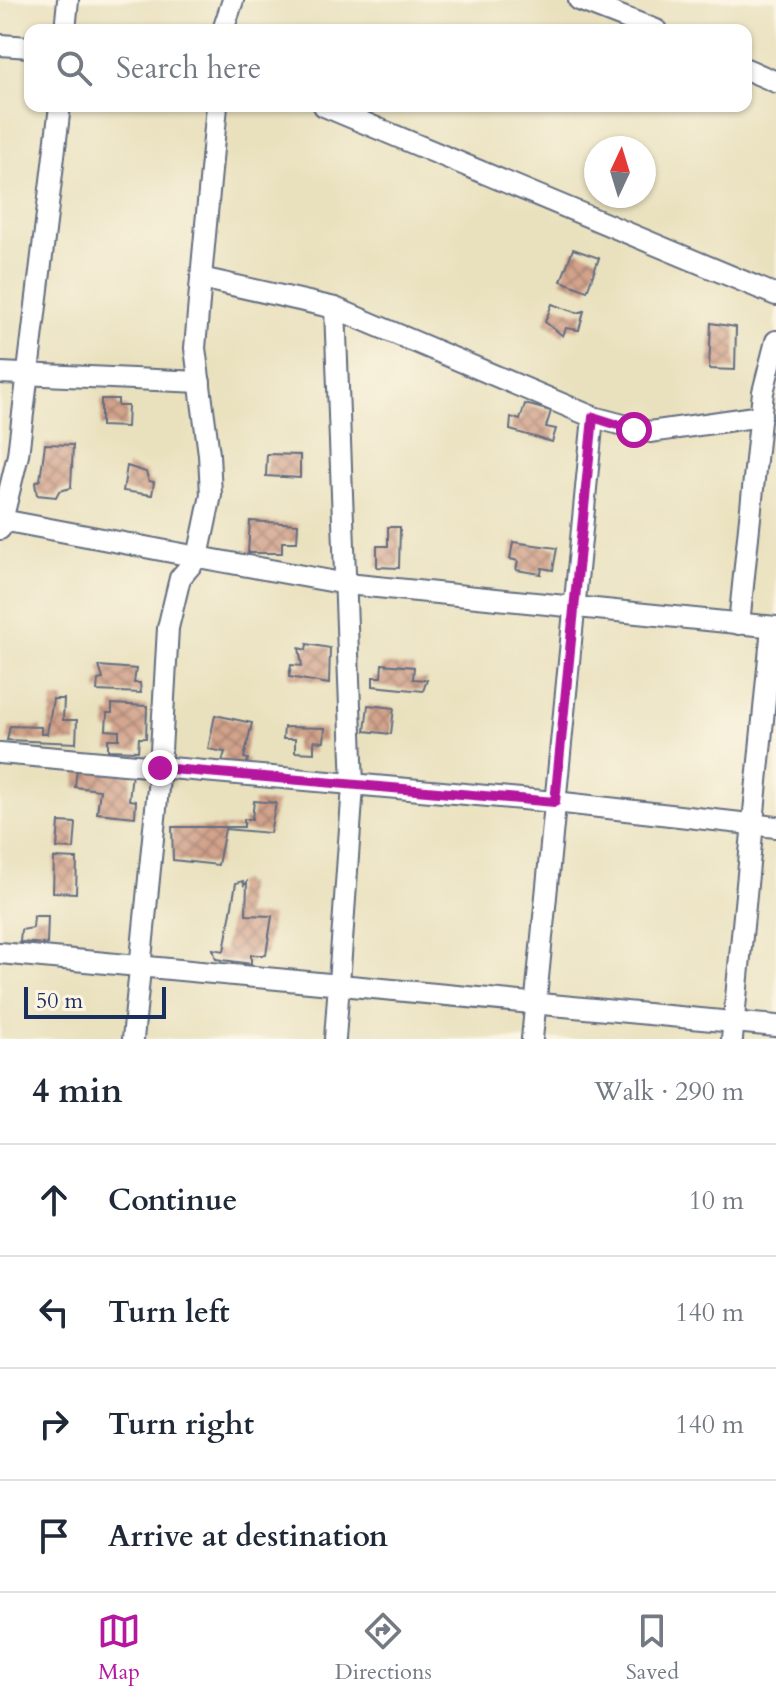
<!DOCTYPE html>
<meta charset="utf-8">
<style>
:root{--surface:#fff;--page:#f2f2f3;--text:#1f2937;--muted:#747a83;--line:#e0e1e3;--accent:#b5179e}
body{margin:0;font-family:Cardo,serif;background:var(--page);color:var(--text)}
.compass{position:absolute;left:584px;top:136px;width:72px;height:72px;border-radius:50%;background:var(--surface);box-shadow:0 2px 6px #0004;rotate:4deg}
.scale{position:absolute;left:24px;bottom:20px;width:142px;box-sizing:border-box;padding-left:8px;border:4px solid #1b2f5e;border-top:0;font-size:22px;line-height:28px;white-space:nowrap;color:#1b2f5e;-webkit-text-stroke:6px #fcf5e5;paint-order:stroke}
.stop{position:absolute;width:24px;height:24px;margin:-18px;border:6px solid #b5179e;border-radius:50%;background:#fff}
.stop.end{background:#b5179e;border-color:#fff;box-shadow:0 2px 8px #0008}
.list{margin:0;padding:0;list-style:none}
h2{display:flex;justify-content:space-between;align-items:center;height:104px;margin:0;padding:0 32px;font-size:34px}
h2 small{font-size:26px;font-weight:400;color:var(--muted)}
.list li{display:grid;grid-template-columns:52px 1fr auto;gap:24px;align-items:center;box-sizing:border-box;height:112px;padding:0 32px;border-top:2px solid var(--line)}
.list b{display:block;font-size:30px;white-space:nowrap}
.list em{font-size:26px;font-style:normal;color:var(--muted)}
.icon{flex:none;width:44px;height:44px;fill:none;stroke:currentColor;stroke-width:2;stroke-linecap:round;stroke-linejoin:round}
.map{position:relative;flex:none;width:776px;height:1039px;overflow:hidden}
.search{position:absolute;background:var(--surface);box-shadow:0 2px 6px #0004;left:24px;right:24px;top:24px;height:88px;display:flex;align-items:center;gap:20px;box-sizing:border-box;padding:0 28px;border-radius:16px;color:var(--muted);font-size:30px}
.sheet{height:552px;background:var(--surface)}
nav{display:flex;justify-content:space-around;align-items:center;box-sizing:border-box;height:112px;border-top:2px solid var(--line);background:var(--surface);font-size:22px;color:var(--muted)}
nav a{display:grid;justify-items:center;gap:4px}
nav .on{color:var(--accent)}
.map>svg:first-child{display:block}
</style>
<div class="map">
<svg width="776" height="1039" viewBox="0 0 776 1039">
<defs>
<pattern id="building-cross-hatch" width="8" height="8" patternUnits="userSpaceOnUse" patternTransform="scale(2)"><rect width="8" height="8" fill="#d3a38b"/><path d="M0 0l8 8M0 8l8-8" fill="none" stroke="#aa8575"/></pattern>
</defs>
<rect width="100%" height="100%" fill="#fcf5e5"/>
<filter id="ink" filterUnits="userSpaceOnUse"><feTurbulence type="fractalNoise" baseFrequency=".0125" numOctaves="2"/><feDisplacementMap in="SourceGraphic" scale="16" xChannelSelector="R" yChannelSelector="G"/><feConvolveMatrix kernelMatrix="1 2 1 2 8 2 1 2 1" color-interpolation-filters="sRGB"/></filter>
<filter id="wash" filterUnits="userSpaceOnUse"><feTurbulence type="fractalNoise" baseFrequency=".006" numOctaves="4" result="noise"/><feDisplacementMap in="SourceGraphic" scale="32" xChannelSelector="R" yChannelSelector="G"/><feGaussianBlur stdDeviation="1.8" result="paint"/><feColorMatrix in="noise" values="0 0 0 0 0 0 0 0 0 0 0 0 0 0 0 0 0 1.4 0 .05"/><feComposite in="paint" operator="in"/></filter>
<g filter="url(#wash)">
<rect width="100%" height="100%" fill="#e9e1be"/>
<g id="blocks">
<g fill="url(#building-cross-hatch)">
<polygon points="573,249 599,258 587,291 561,281"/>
<polygon points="552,304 577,313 584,311 579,330 566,328 563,336 545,322"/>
<polygon points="711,323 736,327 735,370 709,369"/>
<polygon points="101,399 118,399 118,406 128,406 127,427 101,426"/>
<polygon points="525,404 551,411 546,427 556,429 552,442 510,430 511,417 520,420"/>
<polygon points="45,444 73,445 71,488 59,491 56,497 37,495 35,483 40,480"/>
<polygon points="267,454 300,455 300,478 266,476"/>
<polygon points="127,466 146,472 149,481 154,482 152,495 123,491"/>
<polygon points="250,521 298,524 297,542 282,542 282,553 248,553"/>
<polygon points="388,527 400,527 399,568 377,567 377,546 388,546"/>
<polygon points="513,542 557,548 553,570 542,568 541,574 516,570 518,561 510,559"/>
<polygon points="307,644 330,648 329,684 289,677 291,665 302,666 299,648 306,650"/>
<polygon points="382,664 414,667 413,679 427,680 423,691 373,686 373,677 381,677"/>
<polygon points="99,666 136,669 134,683 140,683 141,693 97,691 98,680 103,679"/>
<polygon points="53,699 64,699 63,720 77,720 76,743 7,740 10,726 41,727 41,734 47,734"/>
<polygon points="112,704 147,706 146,738 139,738 138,751 108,750 108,739 119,739 119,731 106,730 107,713 112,713"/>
<polygon points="368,705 394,708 391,734 365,731"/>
<polygon points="215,715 252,723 244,758 248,759 246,767 222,762 225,752 208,749"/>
<polygon points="284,727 325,728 324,742 314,741 314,753 295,752 295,739 283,739"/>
<polygon points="77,768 132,773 129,800 136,801 135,817 97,813 100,790 75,787"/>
<polygon points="254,801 276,803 270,833 225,829 218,865 173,860 172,827 244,827 244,819 252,819"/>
<polygon points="59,822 76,823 74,849 57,848"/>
<polygon points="54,858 77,859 76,893 53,892"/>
<polygon points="243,881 244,885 247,882 246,915 272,916 266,955 251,955 251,964 216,959 213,949 224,951 236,883"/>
<polygon points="34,916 48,916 47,944 20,942 21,930 33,928"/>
</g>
</g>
</g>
<g filter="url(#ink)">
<use href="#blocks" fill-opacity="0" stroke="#636d80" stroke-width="2"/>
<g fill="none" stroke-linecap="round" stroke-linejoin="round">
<defs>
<g id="minor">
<polyline points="579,0 656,30"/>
<polyline points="65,30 68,0"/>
<polyline points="223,30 233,0"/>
<polyline points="0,45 30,47"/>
<polyline points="746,69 776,82"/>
<polyline points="217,106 201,278 335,308 593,417 650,432 761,416"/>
<polyline points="324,106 776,295"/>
<polyline points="0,373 200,382"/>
<polyline points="2,520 198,557 211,495 209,454 195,348 201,278"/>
<polyline points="0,529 18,455 60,106"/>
<polyline points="739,624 763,392 776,341"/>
<polyline points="0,753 555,802 776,827"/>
<polyline points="0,953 776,1026"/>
<polyline points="133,1039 160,768 168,628 180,578 198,557 347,584 776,627"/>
<polyline points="335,1039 353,786 335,308"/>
<polyline points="532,1039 593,417"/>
<polyline points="732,1039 772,627"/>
</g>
</defs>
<use href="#minor" stroke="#636d80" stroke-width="24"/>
<use href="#minor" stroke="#fff" stroke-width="20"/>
</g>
</g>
<g fill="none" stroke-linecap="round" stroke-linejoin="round" filter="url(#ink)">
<polyline stroke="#b5179e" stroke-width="10" points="160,768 555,802 593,417 634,430"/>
</g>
</svg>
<svg class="compass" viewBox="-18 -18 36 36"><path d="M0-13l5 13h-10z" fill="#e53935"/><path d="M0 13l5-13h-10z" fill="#747a83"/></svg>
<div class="scale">50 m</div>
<div class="stop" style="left:634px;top:430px"></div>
<div class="stop end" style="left:160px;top:768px"></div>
<div class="search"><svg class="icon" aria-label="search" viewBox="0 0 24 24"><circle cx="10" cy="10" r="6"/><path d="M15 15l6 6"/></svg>Search here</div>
</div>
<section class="sheet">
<h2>4 min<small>Walk · 290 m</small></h2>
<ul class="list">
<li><svg class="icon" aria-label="ahead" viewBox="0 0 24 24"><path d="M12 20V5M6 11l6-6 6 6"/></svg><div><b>Continue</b></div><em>10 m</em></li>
<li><svg class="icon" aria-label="left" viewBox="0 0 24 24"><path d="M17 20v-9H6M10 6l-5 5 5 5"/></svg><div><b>Turn left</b></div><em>140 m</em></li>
<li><svg class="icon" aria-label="right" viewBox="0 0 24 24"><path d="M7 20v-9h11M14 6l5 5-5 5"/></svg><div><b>Turn right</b></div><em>140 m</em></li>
<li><svg class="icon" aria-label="arrive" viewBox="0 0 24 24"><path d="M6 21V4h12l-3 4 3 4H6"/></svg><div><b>Arrive at destination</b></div></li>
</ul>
</section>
<nav>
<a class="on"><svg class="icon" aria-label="map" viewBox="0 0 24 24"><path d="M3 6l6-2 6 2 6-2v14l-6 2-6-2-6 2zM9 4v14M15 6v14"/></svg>Map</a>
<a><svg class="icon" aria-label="directions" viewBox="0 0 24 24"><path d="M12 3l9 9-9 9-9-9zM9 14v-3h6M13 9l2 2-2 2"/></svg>Directions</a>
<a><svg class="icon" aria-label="saved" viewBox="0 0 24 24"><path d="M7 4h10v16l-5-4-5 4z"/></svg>Saved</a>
</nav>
